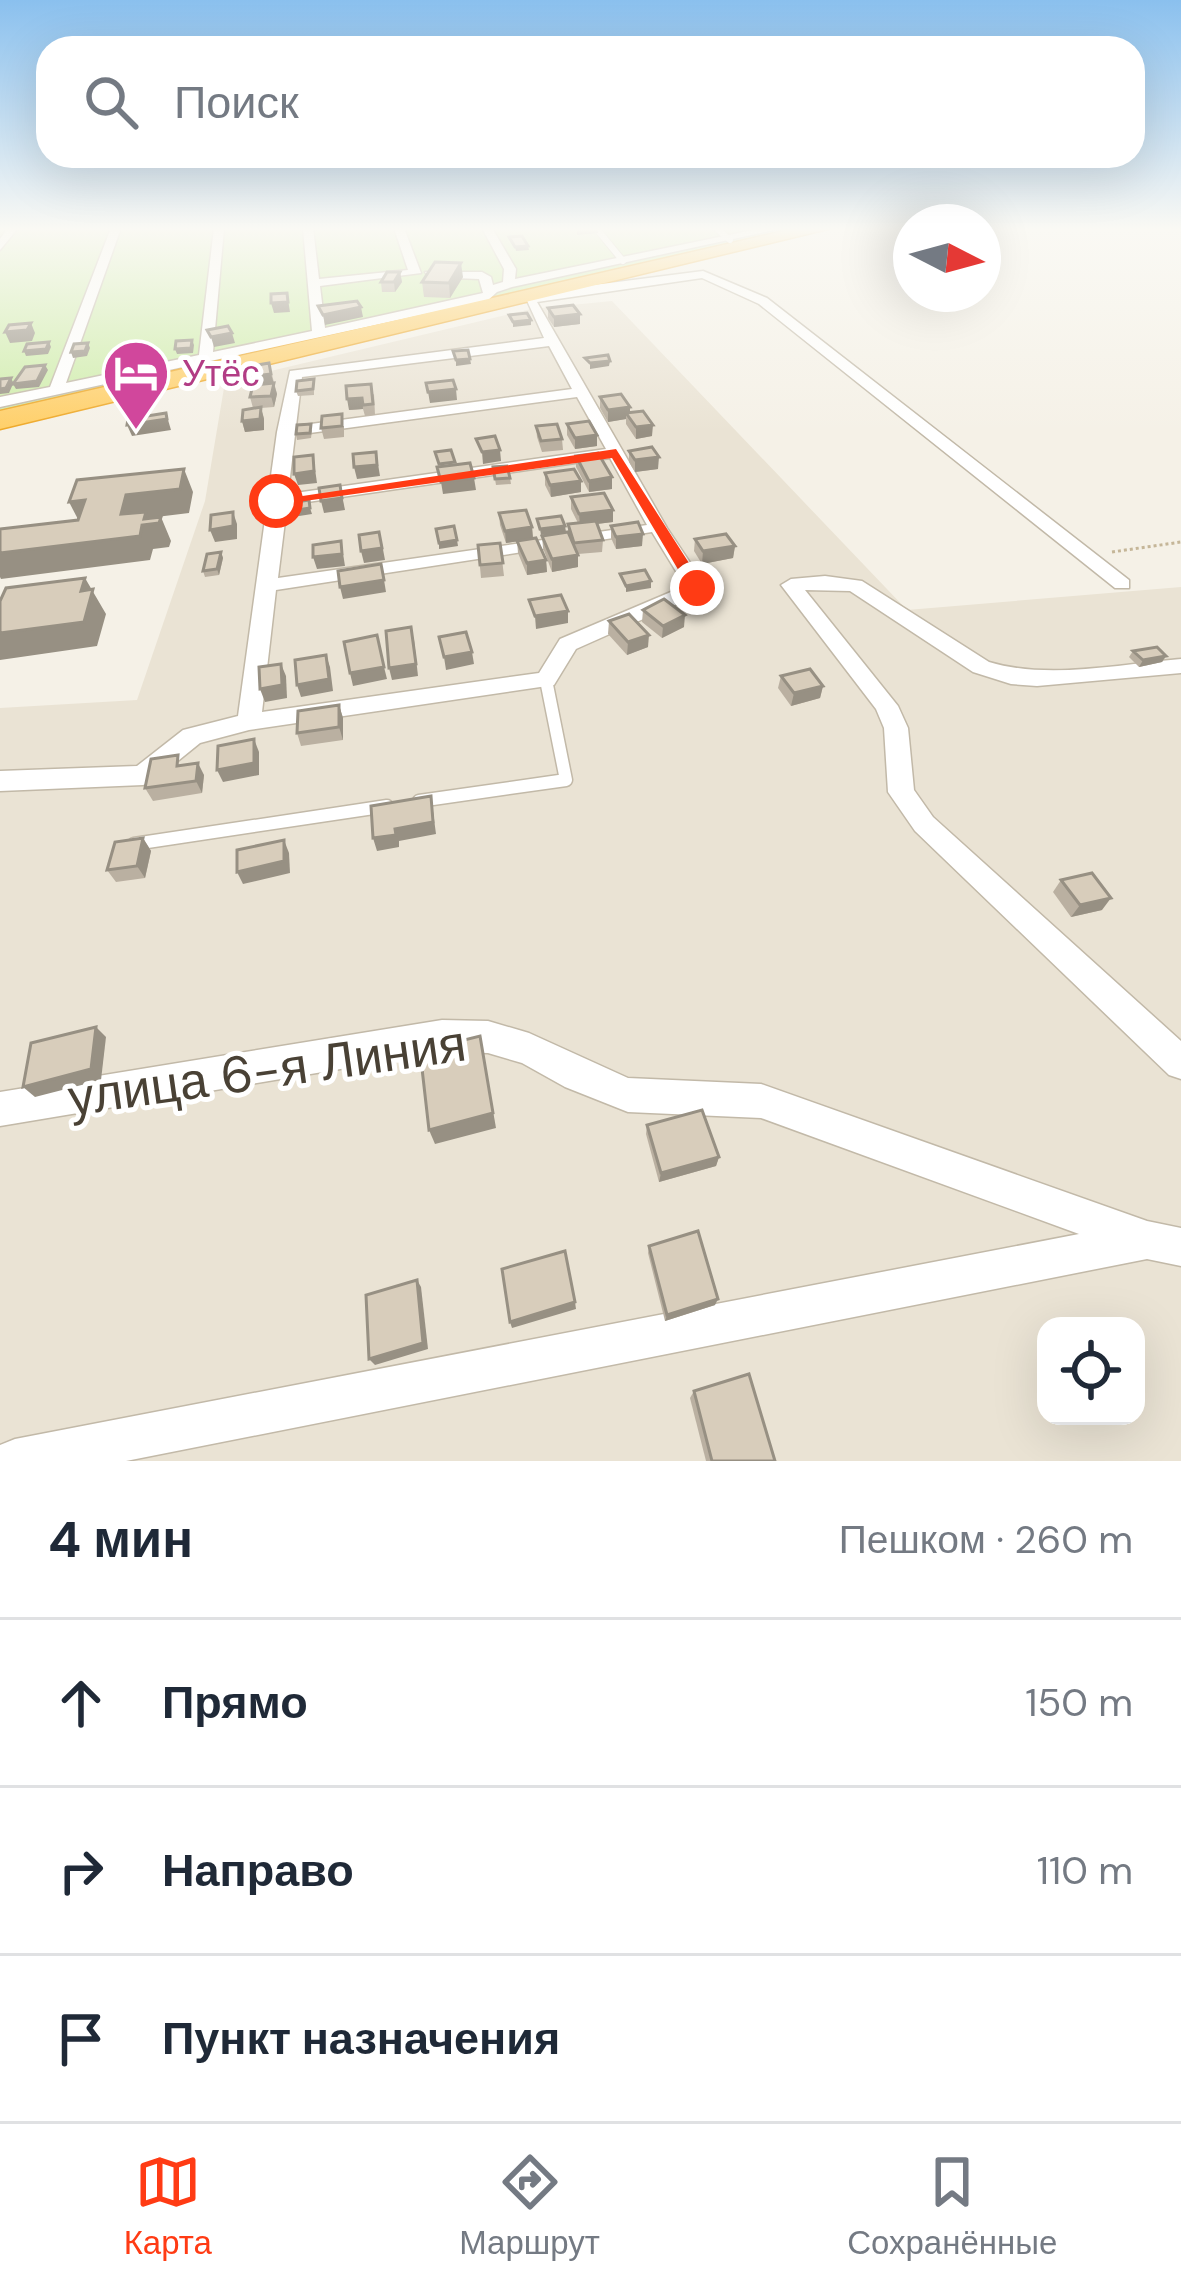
<!DOCTYPE html>
<html lang="ru">
<meta charset="utf-8">
<style>
:root{--surface:#fff;--page:#f2f2f3;--text:#1f2937;--muted:#747a83;--line:#e0e1e3;--accent:#ff3b14}
body{margin:0;font-family:"DM Sans",sans-serif;background:var(--page);color:var(--text)}
.controls{position:absolute;right:36px;bottom:36px;display:grid;overflow:hidden;border-radius:24px;box-shadow:0 12px 48px #0002}
.controls button{width:108px;height:108px;display:grid;place-items:center;padding:0;border:0;border-bottom:3px solid var(--line);background:var(--surface);color:var(--text);font:60px sans-serif}
.compass{position:absolute;left:893px;top:204px;width:108px;height:108px;border-radius:50%;background:var(--surface);box-shadow:0 12px 48px #0002;rotate:96deg}
.stop{position:absolute;width:36px;height:36px;margin:-27px;border:9px solid #ff3b14;border-radius:50%;background:#fff}
.stop.end{background:#ff3b14;border-color:#fff;box-shadow:0 3px 12px #0008}
.list{margin:0;padding:0;list-style:none}
h2{display:flex;justify-content:space-between;align-items:center;height:156px;margin:0;padding:0 48px;font-size:51px}
h2 small{font-size:39px;font-weight:400;color:var(--muted)}
.list li{display:grid;grid-template-columns:78px 1fr auto;gap:36px;align-items:center;box-sizing:border-box;height:168px;padding:0 48px;border-top:3px solid var(--line)}
.list b{display:block;font-size:45px;white-space:nowrap}
.list em{font-size:39px;font-style:normal;color:var(--muted)}
.icon{flex:none;width:66px;height:66px;fill:none;stroke:currentColor;stroke-width:2;stroke-linecap:round;stroke-linejoin:round}
.map{position:relative;flex:none;width:1181px;height:1461px;overflow:hidden}
.search{position:absolute;background:var(--surface);box-shadow:0 12px 48px #0002;left:36px;right:36px;top:36px;height:132px;display:flex;align-items:center;gap:30px;box-sizing:border-box;padding:0 42px;border-radius:36px;color:var(--muted);font-size:45px}
.sheet{height:660px;background:var(--surface)}
nav{display:flex;justify-content:space-around;align-items:center;box-sizing:border-box;height:168px;border-top:3px solid var(--line);background:var(--surface);font-size:33px;color:var(--muted)}
nav a{display:grid;justify-items:center;gap:6px}
nav .on{color:var(--accent)}
.map>svg:first-child{display:block}
</style>
<div class="map">
<svg width="1181" height="1461" viewBox="0 0 1181 1461">
<rect width="100%" height="100%" fill="#f5f1e7"/>
<path fill="#eae3d4" fill-rule="evenodd" d="M612,301L907,610L1181,587V1461H0V708L137,700L205,501L225,382L531,309ZM1046,1326H1136V1416H1046Z"/>
<polygon fill="#cfedab" points="0,228 802,228 0,415"/>
<g fill="none" stroke-linecap="round" stroke-linejoin="round">
<defs>
<g id="lane-far1">
<polyline points="596,228 623,261"/>
<polyline points="716,228 730,240"/>
</g>
<g id="lane">
<polyline points="419,801 566,780 546,680"/>
<polyline points="134,844 387,806"/>
</g>
<g id="street">
<polygon points="8,228 18,228 0,250 0,239"/>
<polygon points="111,228 121,228 66,383 199,355 214,228 224,228 213,352 312,331 303,228 313,228 319,279 408,270 394,228 404,228 421,273 320,286 325,328 483,293 479,279 429,277 425,272 482,272 491,277 493,285 503,282 504,269 482,228 492,228 516,269 515,279 763,228 783,228 512,287 497,292 475,312 469,308 471,304 0,407 0,397 50,387"/>
<path d="M703,271L767,298L1129,580V588H1115L759,304L702,278L537,302L667,528L707,588L704,592L576,649L554,685L249,730L200,743L152,782L143,785L0,791V771L137,766L183,730L238,716L277,432L290,371L544,338L524,294ZM549,346L572,389L296,426L302,377ZM577,397L606,449L288,494L295,435ZM610,458L647,525L278,578L287,505ZM652,532L685,586L560,639L539,673L262,712L276,590Z"/>
<path d="M825,576L862,581L989,662C1049,680 1119,664 1181,659V673L1037,686L1011,684L973,672L850,591L805,590L898,706L908,728L914,790L933,817L1181,1041V1079L1169,1075L915,831L888,792L884,728L876,709L781,585L791,579Z"/>
<polygon points="442,1020 488,1021 529,1033 628,1078 761,1084 1147,1221 1181,1228 1181,1266 1147,1259 126,1461 0,1461 0,1445 15,1439 1079,1234 761,1118 628,1112 565,1087 522,1063 488,1053 442,1052 0,1126 0,1092"/>
</g>
<polygon id="highway" points="797,228 832,228 0,429 0,411"/>
</defs>
<use href="#lane-far1" stroke="#c2b9a8" stroke-width="8"/>
<use href="#lane" stroke="#c2b9a8" stroke-width="15"/>
<use href="#street" stroke="#c2b9a8" stroke-width="3"/>
<use href="#highway" stroke="#eea828" stroke-width="3"/>
<polyline stroke="#c5b698" stroke-width="3" stroke-dasharray="3 3" stroke-linecap="butt" points="1112,552 1181,542"/>
<use href="#lane-far1" stroke="#fff" stroke-width="6"/>
<use href="#lane" stroke="#fff" stroke-width="12"/>
<use href="#street" fill="#fff" fill-rule="evenodd"/>
<use href="#highway" fill="#ffcf68" fill-rule="evenodd"/>
</g>
<g fill="#bab0a1">
<polygon points="400,272 402,282 395,292 382,292 381,282"/>
<polygon points="463,277 450,298 424,297 422,282"/>
<polygon points="548,308 580,314 580,324 554,327 548,318"/>
<polygon points="269,363 277,394 274,407 261,408 264,419 264,430 245,432 242,421 253,408 250,397"/>
<polygon points="314,379 314,395 298,396 296,391"/>
<polygon points="374,394 375,415 365,416 363,409 349,410"/>
<polygon points="600,397 630,412 652,436 636,439 626,424 626,419 608,422 600,408"/>
<polygon points="567,424 597,446 575,449 567,435"/>
<polygon points="344,426 344,437 324,439 321,428"/>
<polygon points="536,426 562,439 563,450 542,452 537,437"/>
<polygon points="312,430 311,438 297,440 296,434"/>
<polygon points="629,451 658,469 635,472 629,462"/>
<polygon points="576,456 612,489 589,492 576,467"/>
<polygon points="493,467 510,478 511,484 496,485"/>
<polygon points="545,473 581,492 551,497 545,485"/>
<polygon points="571,497 613,522 597,524 603,540 602,552 578,554 578,567 552,572 543,548 542,536 568,533 568,524 578,523 571,509"/>
<polygon points="499,513 532,527 533,539 546,560 547,572 527,575 518,553 517,541 523,540 506,543 500,525"/>
<polygon points="611,526 642,546 616,549 611,538"/>
<polygon points="695,539 735,546 733,558 702,564 694,551"/>
<polygon points="500,543 504,576 481,578 478,545"/>
<polygon points="221,552 223,558 219,575 205,577 203,571"/>
<polygon points="643,610 684,627 662,638 642,622"/>
<polygon points="609,621 648,647 627,655 608,634"/>
<polygon points="1133,651 1166,656 1162,662 1139,667 1129,657"/>
<polygon points="781,676 823,686 820,698 791,706 778,688"/>
<polygon points="339,705 343,718 343,740 301,746 297,733"/>
<polygon points="183,765 204,775 202,793 153,801 145,788"/>
<polygon points="143,838 151,851 145,878 116,882 107,870"/>
<polygon points="1061,880 1102,910 1071,917 1053,892"/>
<polygon points="647,1125 719,1157 716,1166 659,1182 646,1134"/>
<polygon points="649,1246 715,1305 665,1321 648,1253"/>
<polygon points="694,1391 775,1461 706,1461 690,1398"/>
</g>
<g fill="#979083">
<polygon points="598,229 598,233 577,235 577,231"/>
<polygon points="528,246 529,250 516,251 515,247"/>
<polygon points="461,263 463,277 450,298 449,283"/>
<polygon points="400,272 402,282 395,292 394,282"/>
<polygon points="287,293 290,312 274,313 271,303"/>
<polygon points="361,307 363,317 325,325 323,315"/>
<polygon points="580,314 580,324 554,327 554,317"/>
<polygon points="531,320 531,325 513,327 513,322"/>
<polygon points="31,323 35,333 32,341 10,343 5,332"/>
<polygon points="232,333 235,343 214,347 211,337"/>
<polygon points="192,340 194,345 193,353 177,354 175,349"/>
<polygon points="49,342 51,347 48,354 26,356 24,351"/>
<polygon points="88,343 90,348 87,356 73,358 71,352"/>
<polygon points="470,359 471,364 456,366 456,360"/>
<polygon points="610,361 609,366 590,369 590,363"/>
<polygon points="45,365 48,370 39,387 16,389 13,384 9,393 0,394 0,389 11,378 14,384"/>
<polygon points="271,374 277,394 274,407 271,396 257,387 254,376"/>
<polygon points="456,389 457,400 430,403 428,392"/>
<polygon points="362,398 363,409 349,410 347,399"/>
<polygon points="261,407 264,419 264,430 245,432 242,421"/>
<polygon points="630,407 630,418 626,413 626,419 608,422 608,410"/>
<polygon points="166,413 171,430 132,436 127,425"/>
<polygon points="653,425 652,436 636,439 636,427"/>
<polygon points="597,435 597,446 575,449 575,438"/>
<polygon points="500,450 501,461 483,464 482,452"/>
<polygon points="376,452 380,476 357,479 354,467"/>
<polygon points="313,455 317,483 298,485 294,474"/>
<polygon points="659,457 658,469 635,472 635,460"/>
<polygon points="184,469 193,492 189,513 148,518 161,517 171,541 169,547 153,549 150,560 1,579 0,577 0,553 121,514 126,495"/>
<polygon points="612,477 612,489 589,492 589,481"/>
<polygon points="474,478 476,490 443,494 441,482"/>
<polygon points="581,481 581,492 551,497 550,485"/>
<polygon points="340,485 345,510 324,513 321,501"/>
<polygon points="85,500 81,525 69,502"/>
<polygon points="310,508 312,514 280,519 278,513"/>
<polygon points="613,510 613,522 580,526 579,514"/>
<polygon points="233,512 237,524 237,539 215,542 210,530"/>
<polygon points="565,526 566,532 541,535 540,529"/>
<polygon points="532,527 533,539 506,543 505,531"/>
<polygon points="643,534 642,546 616,549 616,537"/>
<polygon points="457,540 458,546 439,549 439,543"/>
<polygon points="341,541 345,566 317,569 313,557"/>
<polygon points="382,544 385,560 364,563 361,551"/>
<polygon points="735,546 733,558 702,564 703,551"/>
<polygon points="221,552 223,558 219,575 217,569"/>
<polygon points="578,555 578,567 552,572 552,559"/>
<polygon points="546,560 547,572 527,575 527,563"/>
<polygon points="85,578 106,614 97,646 0,660 0,633 81,591"/>
<polygon points="384,580 386,592 343,599 340,587"/>
<polygon points="651,581 651,588 626,592 626,586"/>
<polygon points="568,611 568,623 536,629 535,616"/>
<polygon points="685,615 684,627 662,638 663,626"/>
<polygon points="649,635 648,647 627,655 628,642"/>
<polygon points="414,640 418,676 392,680 389,668"/>
<polygon points="472,652 474,664 446,670 444,657"/>
<polygon points="326,655 330,667 333,691 301,697 297,685"/>
<polygon points="1166,656 1162,662 1139,667 1143,660"/>
<polygon points="281,664 286,676 287,698 265,702 260,689"/>
<polygon points="384,667 387,679 353,686 350,673"/>
<polygon points="823,686 820,698 791,706 794,693"/>
<polygon points="339,705 343,718 343,740 339,727"/>
<polygon points="254,739 259,752 259,775 223,782 217,770"/>
<polygon points="198,763 204,775 202,793 196,781"/>
<polygon points="431,796 436,834 399,841 399,847 377,851 373,838 395,829"/>
<polygon points="143,838 151,851 145,878 137,866"/>
<polygon points="284,840 289,853 290,873 243,884 237,872"/>
<polygon points="1111,898 1102,910 1071,917 1080,905"/>
<polygon points="96,1027 106,1037 101,1080 35,1097 23,1087"/>
<polygon points="480,1036 496,1128 435,1144 429,1130"/>
<polygon points="719,1157 716,1166 659,1182 661,1173"/>
<polygon points="417,1280 421,1287 428,1349 375,1365 369,1359"/>
<polygon points="718,1299 715,1305 665,1321 667,1315"/>
<polygon points="575,1302 576,1309 512,1328 510,1322"/>
</g>
<g fill="#d8cdbb" stroke="#979083" stroke-width="3">
<polygon points="522,236 528,246 515,247 509,237"/>
<polygon points="435,262 461,263 449,283 422,282"/>
<polygon points="387,272 400,272 394,282 381,282"/>
<polygon points="287,293 288,302 271,303 271,294"/>
<polygon points="357,301 361,307 323,315 318,306"/>
<polygon points="573,305 580,314 554,317 548,308"/>
<polygon points="527,313 531,320 513,322 509,315"/>
<polygon points="31,323 27,330 5,332 9,325"/>
<polygon points="228,326 232,333 211,337 207,330"/>
<polygon points="192,340 191,348 175,349 176,341"/>
<polygon points="49,342 46,349 24,351 27,344"/>
<polygon points="88,343 85,351 71,352 74,344"/>
<polygon points="468,350 470,359 456,360 453,351"/>
<polygon points="608,355 610,361 590,363 585,358"/>
<polygon points="269,363 271,374 254,376 252,366"/>
<polygon points="45,365 37,381 13,384 25,367"/>
<polygon points="11,378 6,388 0,389 0,379"/>
<polygon points="314,379 313,389 296,391 297,381"/>
<polygon points="453,380 456,389 428,392 426,383"/>
<polygon points="274,383 271,396 250,397 253,385"/>
<polygon points="371,384 373,404 363,405 362,398 347,399 346,386"/>
<polygon points="621,394 630,407 608,410 600,397"/>
<polygon points="261,407 260,419 242,421 243,410"/>
<polygon points="643,411 653,425 636,427 626,413"/>
<polygon points="166,413 167,419 127,425 128,419"/>
<polygon points="342,414 342,426 321,428 322,416"/>
<polygon points="589,421 597,435 575,438 567,424"/>
<polygon points="311,424 310,433 296,434 297,425"/>
<polygon points="557,424 562,439 541,441 536,426"/>
<polygon points="495,436 500,450 482,452 476,439"/>
<polygon points="652,447 659,457 635,460 629,451"/>
<polygon points="451,450 455,462 439,464 435,452"/>
<polygon points="376,452 377,465 354,467 353,454"/>
<polygon points="598,453 612,477 589,481 576,456"/>
<polygon points="313,455 314,471 294,474 294,457"/>
<polygon points="470,463 474,478 441,482 437,467"/>
<polygon points="507,466 510,478 495,479 493,467"/>
<polygon points="184,469 180,489 126,495 121,514 146,512 144,519 161,517 159,523 142,525 140,536 0,553 0,529 78,520 85,500 69,502 77,480"/>
<polygon points="574,469 581,481 550,485 545,473"/>
<polygon points="340,485 342,498 321,501 319,488"/>
<polygon points="604,493 613,510 579,514 571,497"/>
<polygon points="309,500 310,508 278,513 277,505"/>
<polygon points="526,510 532,527 505,531 499,513"/>
<polygon points="233,512 233,526 210,530 211,515"/>
<polygon points="561,516 565,526 540,529 537,519"/>
<polygon points="596,521 603,540 574,543 568,524"/>
<polygon points="638,522 643,534 616,537 611,526"/>
<polygon points="454,526 457,540 439,543 436,529"/>
<polygon points="379,532 382,548 361,551 359,535"/>
<polygon points="568,532 578,555 552,559 542,536"/>
<polygon points="726,534 735,546 703,551 695,539"/>
<polygon points="536,538 546,560 527,563 517,541"/>
<polygon points="341,541 342,554 313,557 313,545"/>
<polygon points="500,543 503,563 480,565 478,545"/>
<polygon points="221,552 217,569 203,571 207,554"/>
<polygon points="381,564 384,580 340,587 338,571"/>
<polygon points="645,570 651,581 626,586 620,574"/>
<polygon points="85,578 81,591 93,589 84,622 0,633 0,601 6,588"/>
<polygon points="561,595 568,611 535,616 529,600"/>
<polygon points="664,599 685,615 663,626 643,610"/>
<polygon points="629,614 649,635 628,642 609,621"/>
<polygon points="411,627 416,664 389,668 386,631"/>
<polygon points="466,632 472,652 444,657 439,637"/>
<polygon points="377,635 384,667 350,673 344,642"/>
<polygon points="1157,647 1166,656 1143,660 1133,651"/>
<polygon points="326,655 329,679 297,685 295,660"/>
<polygon points="281,664 282,685 260,689 259,667"/>
<polygon points="810,669 823,686 794,693 781,676"/>
<polygon points="339,705 339,727 297,733 298,711"/>
<polygon points="254,739 254,763 217,770 218,746"/>
<polygon points="178,755 177,766 198,763 196,781 145,788 151,759"/>
<polygon points="431,796 433,822 395,829 396,835 373,838 371,806"/>
<polygon points="143,838 137,866 107,870 115,842"/>
<polygon points="284,840 284,861 237,872 237,850"/>
<polygon points="1092,873 1111,898 1080,905 1061,880"/>
<polygon points="96,1027 91,1069 23,1087 31,1043"/>
<polygon points="480,1036 493,1113 429,1130 420,1051"/>
<polygon points="702,1110 719,1157 661,1173 647,1125"/>
<polygon points="698,1231 718,1299 667,1315 649,1246"/>
<polygon points="565,1251 575,1302 510,1322 502,1269"/>
<polygon points="417,1280 423,1343 369,1359 366,1295"/>
<polygon points="749,1374 775,1461 712,1461 694,1391"/>
</g>
<linearGradient id="sky" x2="0" y2="1"><stop stop-color="#8ac0ee"/><stop offset="0.53" stop-color="#faf9f4"/><stop offset="1" stop-color="#faf9f4" stop-opacity="0"/></linearGradient>
<rect width="1181" height="432" fill="url(#sky)"/>
<polygon fill="#ff3b14" points="616,449 705,588 703,591 689,588 612,458 276,505 269,501"/>
<defs>
<symbol id="hotel-pin" viewBox="-11 -11 22 30"><path d="M0 17L-7.5 6A9.5 9.5 0 1 1 7.5 6Z" fill="#d1479c" stroke="#fff"/><path d="M-6-4.5h1.5V1H6V5H4.5V3h-9V5H-6ZM-4 0a1.8 1.8 0 1 1 3.6 0ZM.5 0V-2.5h3Q6-2.5 6 0Z" fill="#fff"/></symbol>
</defs>
<g fill-rule="evenodd">
<use href="#hotel-pin" x="98" y="335" width="76" height="104"/>
</g>
<g text-anchor="middle" stroke-width="10" stroke-linejoin="round" paint-order="stroke">
<g font-size="36" fill="#b23c85" stroke="#fff" text-anchor="start">
<text x="182" y="386">Утёс</text>
</g>
<g font-size="51" fill="#494135" stroke="#fff">
<text transform="translate(267 1070) rotate(-8)" y="18">улица 6-я Линия</text>
</g>
</g>
</svg>
<div class="controls">
<button><svg class="icon" aria-label="locate" viewBox="0 0 24 24"><circle cx="12" cy="12" r="6"/><path d="M12 2v4M12 18v4M2 12h4M18 12h4"/></svg></button>
</div>
<svg class="compass" viewBox="-18 -18 36 36"><path d="M0-13l5 13h-10z" fill="#e53935"/><path d="M0 13l5-13h-10z" fill="#747a83"/></svg>
<div class="stop" style="left:276px;top:501px"></div>
<div class="stop end" style="left:697px;top:588px"></div>
<div class="search"><svg class="icon" aria-label="search" viewBox="0 0 24 24"><circle cx="10" cy="10" r="6"/><path d="M15 15l6 6"/></svg>Поиск</div>
</div>
<section class="sheet">
<h2>4 мин<small>Пешком · 260 m</small></h2>
<ul class="list">
<li><svg class="icon" aria-label="ahead" viewBox="0 0 24 24"><path d="M12 20V5M6 11l6-6 6 6"/></svg><div><b>Прямо</b></div><em>150 m</em></li>
<li><svg class="icon" aria-label="right" viewBox="0 0 24 24"><path d="M7 20v-9h11M14 6l5 5-5 5"/></svg><div><b>Направо</b></div><em>110 m</em></li>
<li><svg class="icon" aria-label="arrive" viewBox="0 0 24 24"><path d="M6 21V4h12l-3 4 3 4H6"/></svg><div><b>Пункт назначения</b></div></li>
</ul>
</section>
<nav>
<a class="on"><svg class="icon" aria-label="map" viewBox="0 0 24 24"><path d="M3 6l6-2 6 2 6-2v14l-6 2-6-2-6 2zM9 4v14M15 6v14"/></svg>Карта</a>
<a><svg class="icon" aria-label="directions" viewBox="0 0 24 24"><path d="M12 3l9 9-9 9-9-9zM9 14v-3h6M13 9l2 2-2 2"/></svg>Маршрут</a>
<a><svg class="icon" aria-label="saved" viewBox="0 0 24 24"><path d="M7 4h10v16l-5-4-5 4z"/></svg>Сохранённые</a>
</nav>
